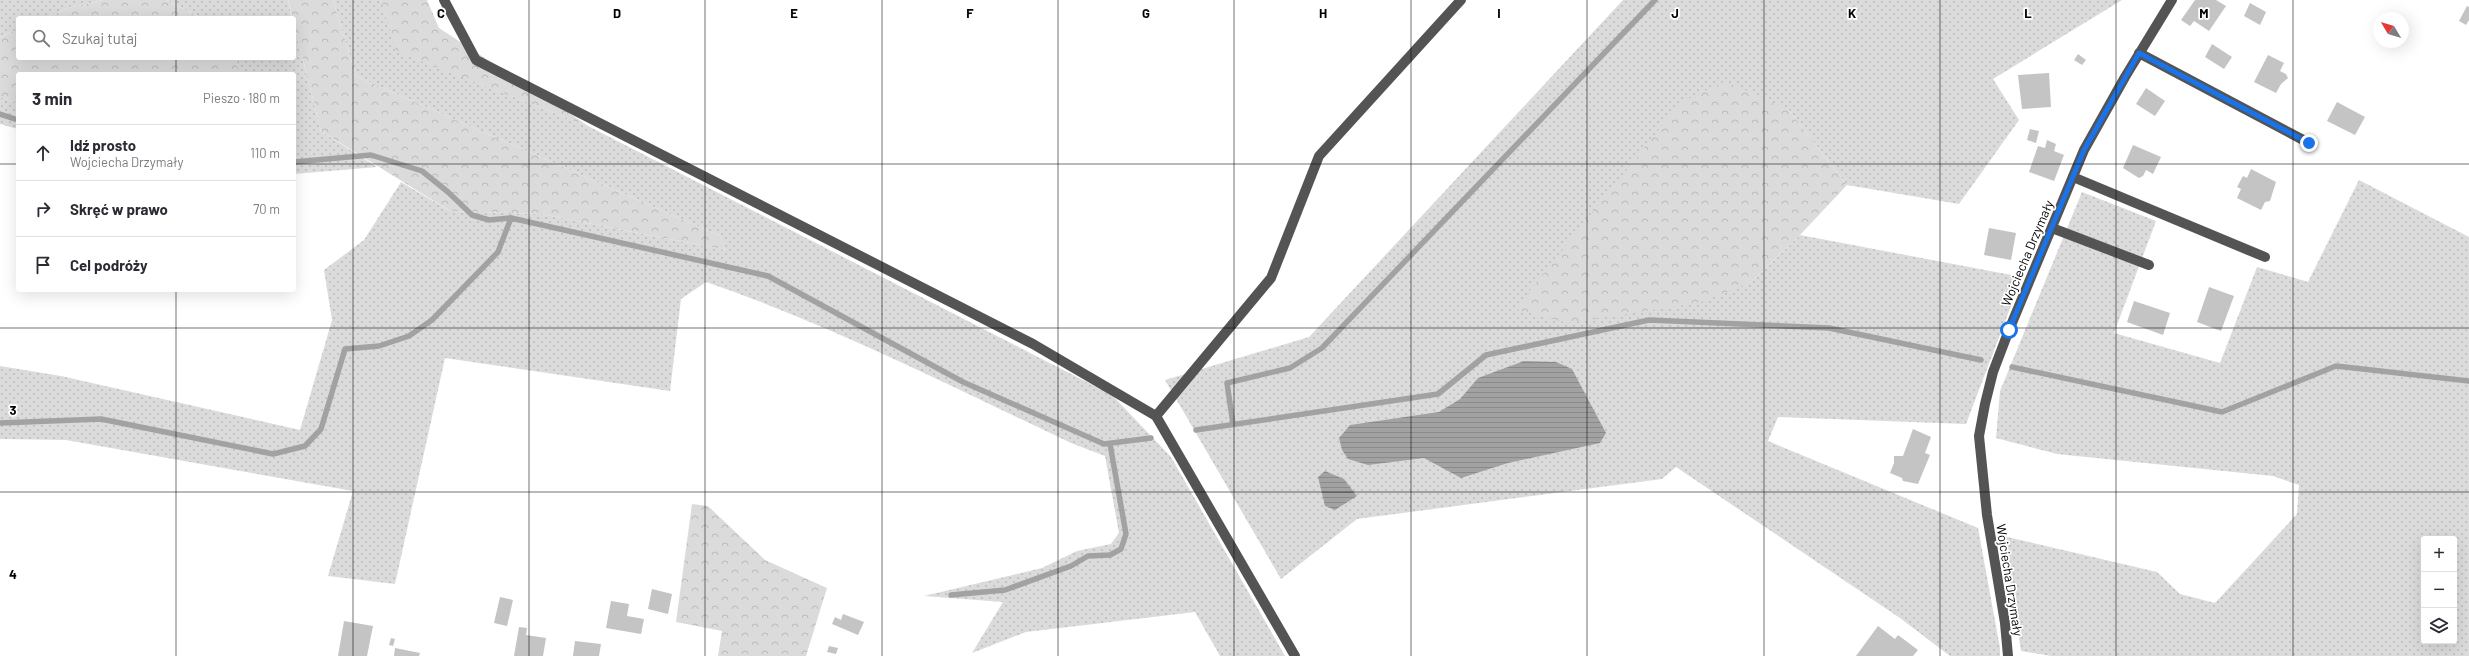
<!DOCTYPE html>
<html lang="pl">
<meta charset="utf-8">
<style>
:root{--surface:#fff;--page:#f7f7f7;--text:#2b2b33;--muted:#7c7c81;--line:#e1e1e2}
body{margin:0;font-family:Barlow,sans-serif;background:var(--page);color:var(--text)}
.controls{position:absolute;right:12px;bottom:12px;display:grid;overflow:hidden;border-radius:4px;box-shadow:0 4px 16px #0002}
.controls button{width:36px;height:36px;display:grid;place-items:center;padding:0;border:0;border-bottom:1px solid var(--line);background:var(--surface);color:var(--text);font:20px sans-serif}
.compass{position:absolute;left:2373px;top:12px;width:36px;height:36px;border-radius:50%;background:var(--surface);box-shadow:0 4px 16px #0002;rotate:308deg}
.stop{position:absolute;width:12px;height:12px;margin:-9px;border:3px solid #1a73e8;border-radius:50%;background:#fff}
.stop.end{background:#1a73e8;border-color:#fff;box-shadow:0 1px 4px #0008}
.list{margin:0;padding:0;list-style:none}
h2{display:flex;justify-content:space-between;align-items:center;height:52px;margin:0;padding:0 16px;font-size:17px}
h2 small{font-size:13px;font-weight:400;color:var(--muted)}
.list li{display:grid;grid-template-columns:26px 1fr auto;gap:12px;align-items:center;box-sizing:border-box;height:56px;padding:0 16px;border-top:1px solid var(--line)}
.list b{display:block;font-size:15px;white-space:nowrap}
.list p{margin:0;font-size:13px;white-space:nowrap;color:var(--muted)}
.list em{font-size:13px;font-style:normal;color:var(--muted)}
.icon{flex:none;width:22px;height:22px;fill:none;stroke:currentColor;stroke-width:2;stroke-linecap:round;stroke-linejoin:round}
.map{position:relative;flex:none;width:2469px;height:656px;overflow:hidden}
.search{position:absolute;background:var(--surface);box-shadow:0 4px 16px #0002;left:16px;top:16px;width:280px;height:44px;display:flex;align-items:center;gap:10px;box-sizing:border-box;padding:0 14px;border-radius:4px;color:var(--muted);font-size:15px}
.panel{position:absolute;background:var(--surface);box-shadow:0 4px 16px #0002;left:16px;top:72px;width:280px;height:220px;border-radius:4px}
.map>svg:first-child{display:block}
</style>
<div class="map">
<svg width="2469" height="656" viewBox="0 0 2469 656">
<defs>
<pattern id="grass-dots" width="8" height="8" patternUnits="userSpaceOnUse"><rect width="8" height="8" fill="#dbdbdb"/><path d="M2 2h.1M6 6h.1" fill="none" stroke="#bababa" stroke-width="1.8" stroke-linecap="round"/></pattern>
<pattern id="forest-crowns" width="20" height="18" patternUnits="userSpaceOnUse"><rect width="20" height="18" fill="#dbdbdb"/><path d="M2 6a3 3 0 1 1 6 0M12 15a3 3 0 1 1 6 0" fill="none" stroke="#bababa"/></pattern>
<pattern id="water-rules" width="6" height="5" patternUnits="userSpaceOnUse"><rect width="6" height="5" fill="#a2a2a2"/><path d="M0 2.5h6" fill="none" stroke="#8a8a8a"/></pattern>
</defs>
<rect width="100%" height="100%" fill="#fff"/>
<g fill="url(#grass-dots)" fill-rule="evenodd">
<polygon points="0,0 103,0 68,8 44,18 18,18 18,29 0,37"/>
<polygon points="166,0 288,0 292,18 202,18"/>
<path d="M333,0H381L397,51L590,127L1112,395L1171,457L1285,656H1220L1195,612L1026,632L972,653L1003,602L924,596L1042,568L1077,551L1111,544L1119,533L1105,456L1071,443C950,386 831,325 706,282L681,299L670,391L445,358L395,584L328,576L353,491L66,440L0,439V366L61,376L300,430L332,320L324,270L364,240L401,182L450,211L541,214L726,250L720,236L356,76Z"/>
<polygon points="1623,0 2122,0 1993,79 2019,120 1959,204 1847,185 1788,109 1750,283 1800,235 2022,277 1966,424 1778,417 1768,441 1978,528 2000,648 2000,656 1950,656 1900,618 1676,467 1662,479 1357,519 1281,579 1165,380 1309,337"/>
<polygon points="294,24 321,131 377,167 294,174 294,74 239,74 236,58 294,58"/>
<polygon points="0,97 18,103 18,129 0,124"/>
<path d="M2359,180L2469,237V656H2051L2021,651L2003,536L2157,572L2180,594L2215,603L2297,514L2299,485L2273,476L2057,454L1996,438L2000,391L2082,192L2156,221L2114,333L2220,363L2257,267L2308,282ZM2424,539H2454V641H2424Z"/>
</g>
<g fill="url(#forest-crowns)">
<polygon points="103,0 166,0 202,18 44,18 68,8"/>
<polygon points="288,0 333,0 356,76 720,236 726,250 541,214 450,211 321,131"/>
<polygon points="381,0 427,0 439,28 590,127 396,51"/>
<polygon points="18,29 18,58 236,58 239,74 18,74 18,103 0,97 0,37"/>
<polygon points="1725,81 1788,109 1847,185 1800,235 1750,283 1698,303 1567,323 1515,309 1680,103"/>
<polygon points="692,504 708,506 765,560 827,588 806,656 718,656 722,631 676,622"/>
</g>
<g fill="url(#water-rules)">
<polygon points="1524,361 1556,362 1572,369 1606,433 1600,443 1508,463 1461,478 1424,458 1368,465 1348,459 1342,450 1339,438 1350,425 1439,412 1460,399 1478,378"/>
<polygon points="1325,471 1344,479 1357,496 1335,510 1325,506 1318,477"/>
</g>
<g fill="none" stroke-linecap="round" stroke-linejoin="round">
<g stroke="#a2a2a2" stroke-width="5.5">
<polyline points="0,114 18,120"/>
<polyline points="294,162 371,155 422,171 448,192 472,215 489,220 511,218"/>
<polyline points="2012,367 2222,412 2336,366 2469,381"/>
<polyline points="0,423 101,419 273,454 305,446 321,429 345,349 379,346 409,336 432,320 498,252 511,218 768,276 963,382 1104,444 1151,438"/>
<polyline points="1233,424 1227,383 1290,368 1322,348 1655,0"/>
<polyline points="1196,430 1438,394 1486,355 1649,320 1829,328 1981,360"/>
<polyline points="951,595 1005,590 1071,566 1088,556 1110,555 1121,549 1126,534 1110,444"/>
</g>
</g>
<g fill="#c4c4c4">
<polygon points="2195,0 2216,0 2226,6 2209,31 2194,21 2190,26 2181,20"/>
<polygon points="2250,3 2266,12 2260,25 2244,16"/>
<polygon points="2467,6 2469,7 2469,20 2466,25 2459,21"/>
<polygon points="2212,44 2232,57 2224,69 2205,57"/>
<polygon points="2078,54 2086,60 2082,65 2074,60"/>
<polygon points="2268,55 2284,63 2280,71 2286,74 2288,78 2281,84 2276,93 2254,82"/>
<polygon points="2049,73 2051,107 2022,109 2018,75"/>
<polygon points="2146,88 2165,101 2155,116 2136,104"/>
<polygon points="2337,102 2365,117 2355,135 2327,121"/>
<polygon points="2030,129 2039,131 2036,143 2027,140"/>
<polygon points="2047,140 2056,144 2054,151 2064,155 2054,181 2029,172 2038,146 2045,148"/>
<polygon points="2133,145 2161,157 2153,174 2146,170 2143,176 2139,178 2123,168"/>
<polygon points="2251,169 2276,182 2270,201 2265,202 2261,210 2237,198 2241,189 2237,187 2243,176 2247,178"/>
<polygon points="1989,228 2016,233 2011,260 1984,255"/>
<polygon points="2209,287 2234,296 2221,331 2197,322"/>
<polygon points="2134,301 2170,313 2163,335 2127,322"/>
<polygon points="1913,429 1931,437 1925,453 1930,455 1918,484 1903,481 1902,478 1890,473 1894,463 1894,456 1903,456"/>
<polygon points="652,589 672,594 668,614 648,609"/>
<polygon points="500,597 513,600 507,626 494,623"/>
<polygon points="611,601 629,604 627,616 644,619 641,634 606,628"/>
<polygon points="843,614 864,622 858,635 832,624 835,617 841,620"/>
<polygon points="344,621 373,626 367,656 338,656"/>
<polygon points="1878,626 1895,639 1898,635 1918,650 1913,656 1856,656"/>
<polygon points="519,627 527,628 526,635 546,638 543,656 514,656"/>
<polygon points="391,638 395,639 393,646 389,645"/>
<polygon points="575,641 601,644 599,656 573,656"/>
<polygon points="829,646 838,648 836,654 827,652"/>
<polygon points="395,648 420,653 419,656 394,656"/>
</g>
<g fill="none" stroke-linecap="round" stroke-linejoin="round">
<g stroke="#545454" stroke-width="10">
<polyline points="444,0 476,60 1033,344 1156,416 1295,656"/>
<polyline points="2139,53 2309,143"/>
<polyline points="2073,177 2265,257"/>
<polyline points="2052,228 2149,265"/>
<polyline points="1156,416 1271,278 1319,156 1461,0"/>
<polyline points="2008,656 2005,623 1987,515 1979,436 1985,404 1993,372 2009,330 2084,150 2125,77 2172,0"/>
</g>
</g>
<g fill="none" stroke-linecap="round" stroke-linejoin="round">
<polyline stroke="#1a73e8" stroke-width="5" points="2009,330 2084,150 2139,53 2309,143"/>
</g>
<path fill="none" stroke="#000" stroke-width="1" stroke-opacity="0.55" d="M176,0V18M353,0V656M529,0V656M705,0V656M882,0V656M1058,0V656M1234,0V656M1411,0V656M1587,0V656M1764,0V656M1940,0V656M2116,0V656M2293,0V656M176,58V74M0,164H18M294,164H2469M176,290V656M0,328H2469M0,492H2469"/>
<g text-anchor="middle" stroke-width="3.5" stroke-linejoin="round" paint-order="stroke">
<g font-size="13" fill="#000" stroke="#fff">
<text transform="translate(2027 253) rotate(-67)" y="5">Wojciecha Drzymały</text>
<text transform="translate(2010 580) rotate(81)" y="5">Wojciecha Drzymały</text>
</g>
</g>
<g font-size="13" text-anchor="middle" font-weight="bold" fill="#000" stroke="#fff" stroke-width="3.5" stroke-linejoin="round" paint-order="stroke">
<text x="441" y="18">C</text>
<text x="617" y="18">D</text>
<text x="794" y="18">E</text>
<text x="970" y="18">F</text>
<text x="1146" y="18">G</text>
<text x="1323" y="18">H</text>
<text x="1499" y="18">I</text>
<text x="1675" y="18">J</text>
<text x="1852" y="18">K</text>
<text x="2028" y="18">L</text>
<text x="2204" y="18">M</text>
<text x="13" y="415">3</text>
<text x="13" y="579">4</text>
</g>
</svg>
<div class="controls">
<button>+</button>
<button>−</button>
<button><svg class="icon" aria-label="layers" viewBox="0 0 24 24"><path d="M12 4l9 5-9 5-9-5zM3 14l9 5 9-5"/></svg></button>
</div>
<svg class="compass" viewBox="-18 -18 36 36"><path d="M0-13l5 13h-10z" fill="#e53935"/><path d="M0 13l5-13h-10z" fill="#7c7c81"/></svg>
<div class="stop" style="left:2009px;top:330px"></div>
<div class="stop end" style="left:2309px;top:143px"></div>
<div class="search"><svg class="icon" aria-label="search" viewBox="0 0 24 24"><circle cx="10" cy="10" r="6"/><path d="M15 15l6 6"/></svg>Szukaj tutaj</div>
<section class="panel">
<h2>3 min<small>Pieszo · 180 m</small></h2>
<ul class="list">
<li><svg class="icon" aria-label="ahead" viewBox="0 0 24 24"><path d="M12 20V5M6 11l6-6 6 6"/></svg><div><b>Idź prosto</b><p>Wojciecha Drzymały</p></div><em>110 m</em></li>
<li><svg class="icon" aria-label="right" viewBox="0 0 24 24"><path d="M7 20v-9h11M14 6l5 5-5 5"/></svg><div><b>Skręć w prawo</b></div><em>70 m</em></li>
<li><svg class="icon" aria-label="arrive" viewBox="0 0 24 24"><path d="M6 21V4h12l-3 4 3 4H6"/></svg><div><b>Cel podróży</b></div></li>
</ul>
</section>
</div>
